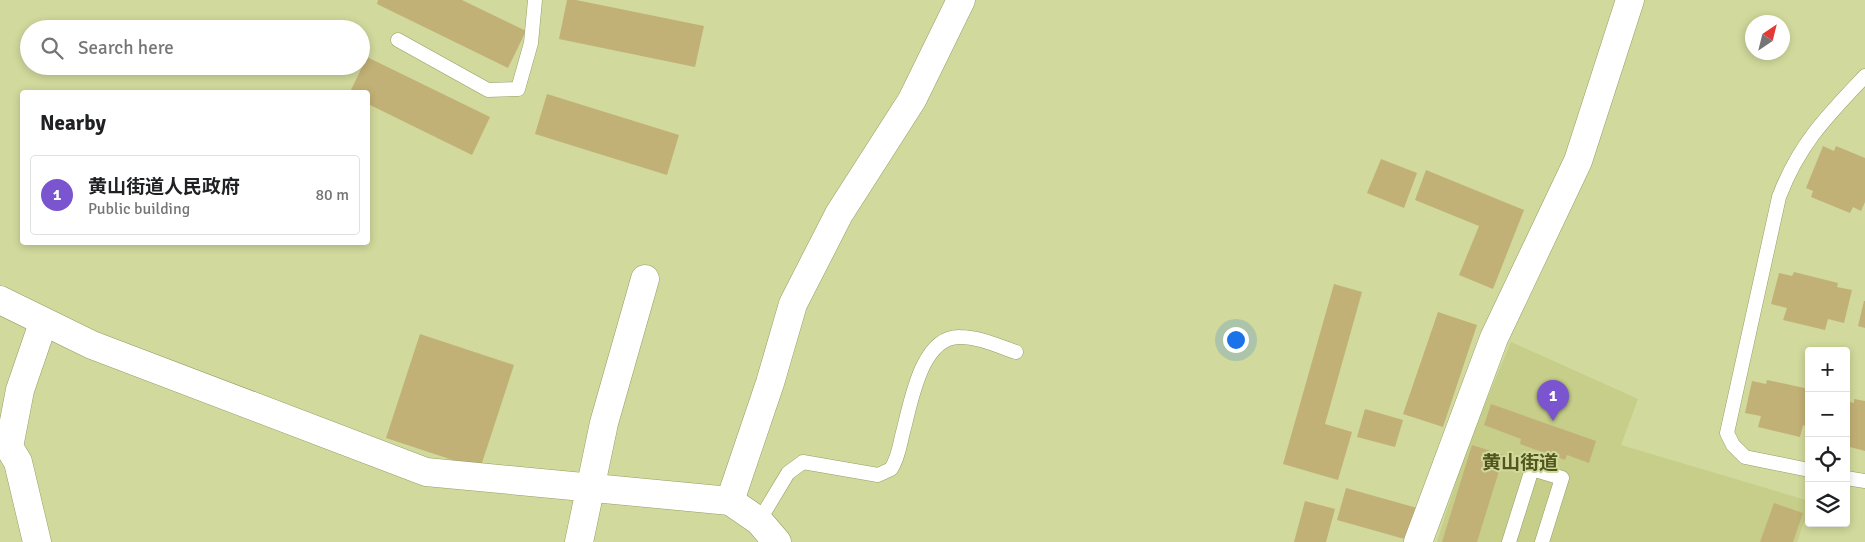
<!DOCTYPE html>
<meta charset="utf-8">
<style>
:root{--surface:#fff;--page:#f6f6f6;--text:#202124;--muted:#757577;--line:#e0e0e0;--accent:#7a55cf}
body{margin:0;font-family:Signika,"Noto Sans SC",sans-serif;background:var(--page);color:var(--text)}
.controls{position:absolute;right:15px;bottom:15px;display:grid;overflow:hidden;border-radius:5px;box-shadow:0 2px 8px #0003}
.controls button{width:45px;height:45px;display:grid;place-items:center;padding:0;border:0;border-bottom:1px solid var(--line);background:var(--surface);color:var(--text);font:25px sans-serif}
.compass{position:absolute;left:1745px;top:15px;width:45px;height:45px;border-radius:50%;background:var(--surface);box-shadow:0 2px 8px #0003;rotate:35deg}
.you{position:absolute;left:1235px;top:339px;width:18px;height:18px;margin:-12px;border:4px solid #fff;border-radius:50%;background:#1a73e8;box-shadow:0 0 0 8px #1a73e833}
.badge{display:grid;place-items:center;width:32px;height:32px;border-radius:50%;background:var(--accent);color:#fff;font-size:16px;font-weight:700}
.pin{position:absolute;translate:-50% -41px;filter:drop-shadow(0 1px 2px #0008)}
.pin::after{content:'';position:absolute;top:26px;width:18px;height:15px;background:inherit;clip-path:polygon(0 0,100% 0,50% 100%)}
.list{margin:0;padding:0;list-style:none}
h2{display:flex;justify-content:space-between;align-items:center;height:65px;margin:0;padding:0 20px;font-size:21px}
h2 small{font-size:16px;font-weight:400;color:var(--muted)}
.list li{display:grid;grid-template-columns:32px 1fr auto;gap:15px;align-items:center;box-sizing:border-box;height:80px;margin:0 10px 10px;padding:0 10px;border:1px solid var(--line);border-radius:5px}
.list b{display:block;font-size:19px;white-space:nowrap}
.list p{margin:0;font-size:16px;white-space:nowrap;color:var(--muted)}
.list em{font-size:16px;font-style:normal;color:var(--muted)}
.icon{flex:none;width:28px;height:28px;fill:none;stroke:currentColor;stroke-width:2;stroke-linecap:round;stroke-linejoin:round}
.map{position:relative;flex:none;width:1865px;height:542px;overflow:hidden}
.search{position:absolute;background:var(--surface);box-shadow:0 2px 8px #0003;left:20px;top:20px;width:350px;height:55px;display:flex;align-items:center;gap:12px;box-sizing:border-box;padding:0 18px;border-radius:28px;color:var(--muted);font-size:19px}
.panel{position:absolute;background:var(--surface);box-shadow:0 2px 8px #0003;left:20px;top:90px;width:350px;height:155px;border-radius:5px}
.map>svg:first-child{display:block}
</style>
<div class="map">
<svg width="1865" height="542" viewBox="0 0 1865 542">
<rect width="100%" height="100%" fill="#d1d99c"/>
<polygon fill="#c6ce8a" points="1511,342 1638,399 1621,445 1809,501 1809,508 1797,542 1437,542 1468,444"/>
<g fill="#c2b176">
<polygon points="378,0 462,0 526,31 508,68 377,4"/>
<polygon points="567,0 576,0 704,26 695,67 559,39"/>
<polygon points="367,57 490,117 472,155 368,104 368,92 350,92"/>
<polygon points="547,94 679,135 667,175 535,134"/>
<polygon points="1823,146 1834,151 1836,146 1865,158 1865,202 1861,211 1853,207 1850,213 1811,197 1813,191 1806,188"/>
<polygon points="1381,159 1417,173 1404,208 1367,193"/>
<polygon points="1426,170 1524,210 1493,289 1459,275 1479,226 1415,200"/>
<polygon points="1794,272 1838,283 1837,287 1852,290 1844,323 1828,319 1825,330 1783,320 1787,308 1771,304 1779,273 1792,276"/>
<polygon points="1334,284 1362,292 1325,424 1352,432 1338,480 1283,464"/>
<polygon points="1864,301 1865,301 1865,328 1858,326"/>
<polygon points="1438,312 1477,325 1443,427 1403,414"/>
<polygon points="420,334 514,365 480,469 386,438"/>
<polygon points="1767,380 1809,389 1809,427 1803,425 1800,437 1758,427 1761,416 1745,413 1752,381 1766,384"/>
<polygon points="1854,399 1865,401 1865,451 1846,446 1848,435 1846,435 1846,401 1854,403"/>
<polygon points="1491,404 1596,441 1589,463 1567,455 1565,460 1520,444 1521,439 1484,425"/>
<polygon points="1365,409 1403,420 1395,447 1357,437"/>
<polygon points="1472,445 1504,455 1477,542 1442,542"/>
<polygon points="1346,488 1417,508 1408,540 1337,520"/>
<polygon points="1305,501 1335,509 1326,542 1294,542"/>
<polygon points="1774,503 1803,513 1793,542 1760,542"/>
</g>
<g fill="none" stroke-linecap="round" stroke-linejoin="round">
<defs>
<g id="service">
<polyline points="398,40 488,90 518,89 531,43 535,0"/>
<path d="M1809,470L1745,457L1733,445L1727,433L1779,197C1799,144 1827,116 1865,76"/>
<polyline points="1846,478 1865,481"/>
<path d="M759,521L788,473L803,462L878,475L891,469C898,459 900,444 903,432C911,403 921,336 960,337C979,337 998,346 1016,352"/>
<polyline points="1509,542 1532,469 1562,478 1542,542"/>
</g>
<g id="minor">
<polyline points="0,300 92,345 426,472 730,501 759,521 777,542"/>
<polyline points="730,501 770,383 793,304 839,214 912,100 961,0"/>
<polyline points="37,542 18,462 9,447 20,390 43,323"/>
<polyline points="579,542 604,423 645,279"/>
</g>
<polyline id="tertiary" points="1418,542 1494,338 1578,161 1630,0"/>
</defs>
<use href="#service" stroke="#979e63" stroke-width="15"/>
<use href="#minor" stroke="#979e63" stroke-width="29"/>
<use href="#tertiary" stroke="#979e63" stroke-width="29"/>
<use href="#service" stroke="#fff" stroke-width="14"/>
<use href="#minor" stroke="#fff" stroke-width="28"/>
<use href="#tertiary" stroke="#fff" stroke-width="28"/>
</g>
<g text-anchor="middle" stroke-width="4" stroke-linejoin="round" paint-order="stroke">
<g font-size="19" font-weight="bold" fill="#51561c" stroke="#d1d99c">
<text x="1520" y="469">黄山街道</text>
</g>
</g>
</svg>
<div class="controls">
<button>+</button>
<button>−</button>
<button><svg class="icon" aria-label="locate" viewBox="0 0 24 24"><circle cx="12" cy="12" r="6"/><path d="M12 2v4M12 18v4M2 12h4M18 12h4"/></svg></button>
<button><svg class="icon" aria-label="layers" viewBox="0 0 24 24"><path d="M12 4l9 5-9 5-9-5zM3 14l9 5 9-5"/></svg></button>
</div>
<svg class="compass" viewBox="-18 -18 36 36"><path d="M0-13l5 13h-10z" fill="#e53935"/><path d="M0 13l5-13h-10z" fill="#757577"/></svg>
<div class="you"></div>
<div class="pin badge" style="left:1553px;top:421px">1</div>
<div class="search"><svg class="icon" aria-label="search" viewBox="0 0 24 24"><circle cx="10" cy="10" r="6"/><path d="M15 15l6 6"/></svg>Search here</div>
<section class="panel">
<h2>Nearby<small></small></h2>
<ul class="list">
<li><span class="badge">1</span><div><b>黄山街道人民政府</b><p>Public building</p></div><em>80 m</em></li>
</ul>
</section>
</div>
